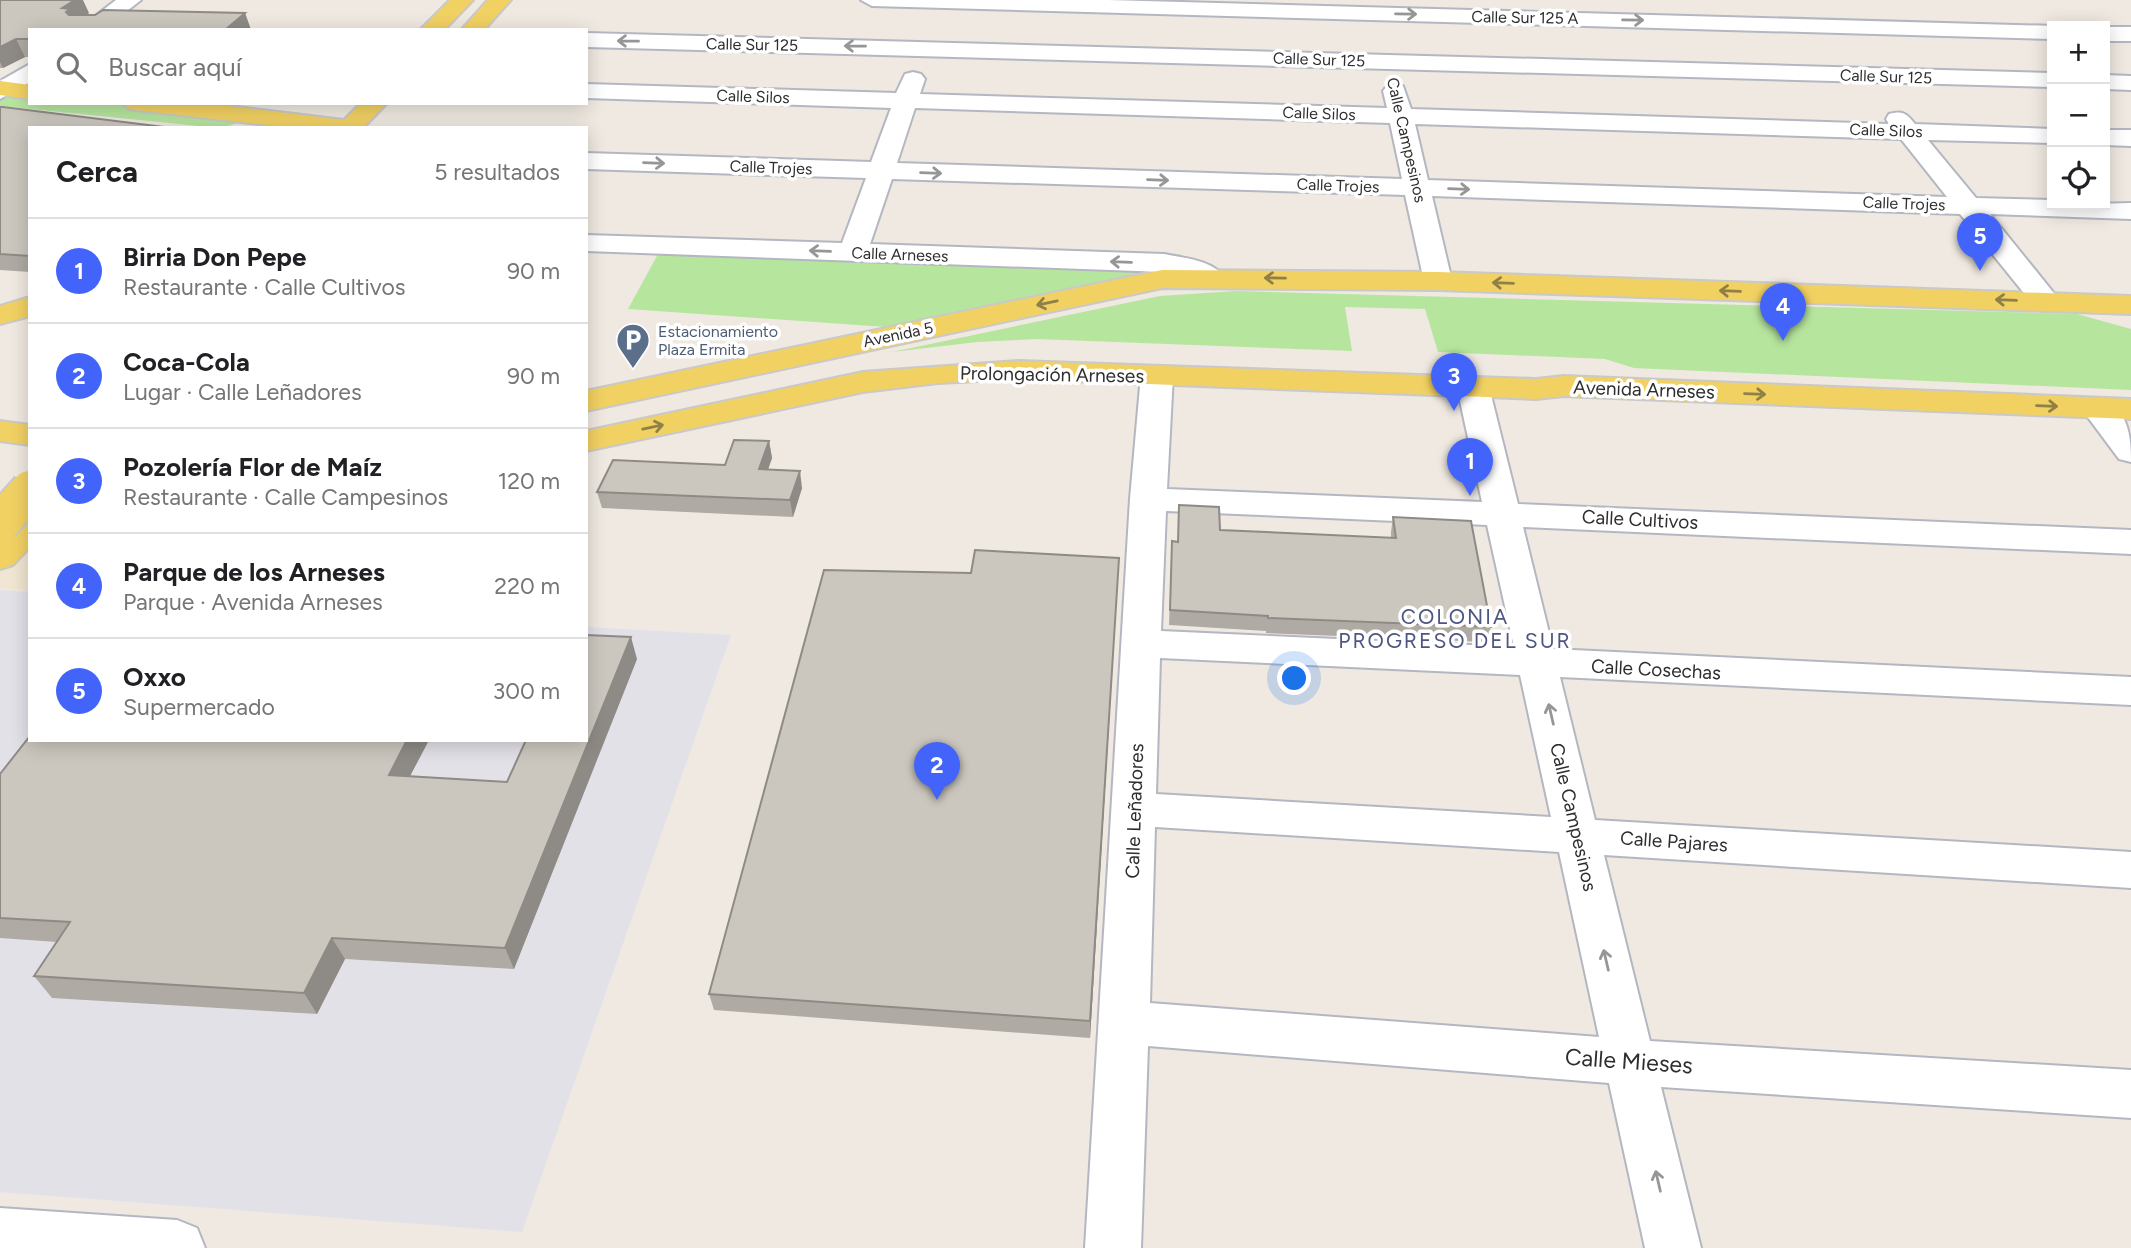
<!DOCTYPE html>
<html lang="es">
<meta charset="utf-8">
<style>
:root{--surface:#fff;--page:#f2f2f2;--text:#202124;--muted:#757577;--line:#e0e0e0;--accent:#4264fb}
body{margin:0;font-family:Figtree,sans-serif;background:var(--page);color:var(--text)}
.controls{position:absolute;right:21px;top:21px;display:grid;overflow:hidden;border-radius:0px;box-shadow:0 4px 18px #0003}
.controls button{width:63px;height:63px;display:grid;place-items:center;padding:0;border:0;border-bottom:2px solid var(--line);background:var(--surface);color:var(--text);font:35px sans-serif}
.you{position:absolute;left:1295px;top:679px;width:24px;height:24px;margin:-18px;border:5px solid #fff;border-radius:50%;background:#1a73e8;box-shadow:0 0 0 10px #1a73e833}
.badge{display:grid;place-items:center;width:46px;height:46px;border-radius:50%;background:var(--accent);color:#fff;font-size:23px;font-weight:700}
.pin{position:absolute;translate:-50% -58px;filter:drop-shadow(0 2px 4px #0008)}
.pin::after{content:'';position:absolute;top:37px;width:24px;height:21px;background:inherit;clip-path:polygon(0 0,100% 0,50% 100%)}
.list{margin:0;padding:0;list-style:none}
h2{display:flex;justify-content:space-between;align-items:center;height:91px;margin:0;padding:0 28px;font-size:30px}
h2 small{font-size:23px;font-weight:400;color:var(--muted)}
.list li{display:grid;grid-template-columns:46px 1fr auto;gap:21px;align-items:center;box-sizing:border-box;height:105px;padding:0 28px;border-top:2px solid var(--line)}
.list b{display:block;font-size:26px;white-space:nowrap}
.list p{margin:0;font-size:23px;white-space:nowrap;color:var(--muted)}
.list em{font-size:23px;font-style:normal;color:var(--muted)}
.icon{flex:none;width:38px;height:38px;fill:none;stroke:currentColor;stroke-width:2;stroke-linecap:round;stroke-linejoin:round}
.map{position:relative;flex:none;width:2131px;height:1248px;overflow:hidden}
.search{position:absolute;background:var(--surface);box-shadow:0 4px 18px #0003;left:28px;top:28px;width:560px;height:77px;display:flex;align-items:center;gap:18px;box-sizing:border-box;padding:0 24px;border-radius:0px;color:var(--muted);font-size:26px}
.panel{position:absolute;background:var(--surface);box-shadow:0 4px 18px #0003;left:28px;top:126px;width:560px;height:616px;border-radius:0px}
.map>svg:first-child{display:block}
</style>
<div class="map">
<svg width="2131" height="1248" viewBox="0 0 2131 1248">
<rect width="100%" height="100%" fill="#efe9e1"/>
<polygon fill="#e3e1e8" points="0,590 30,592 30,740 586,740 586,627 731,635 522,1232 0,1192"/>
<polygon fill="#f0e6d1" points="30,538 30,590 0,588 0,571"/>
<g fill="#b6e59e">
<polygon points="11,91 30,93 30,103 118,103 255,119 219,128 0,106 0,99"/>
<polygon points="658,254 1149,268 1150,272 886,327 628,309"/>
<polygon points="1236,291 2077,314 2131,329 2131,390 1634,368 1605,359 1438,352 1425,309 1345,307 1352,351 1037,339 977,342 892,352 1160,296"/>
</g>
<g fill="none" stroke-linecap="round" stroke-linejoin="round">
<defs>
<g id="minor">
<polygon points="116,0 141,0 103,30 77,30"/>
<polygon points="861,0 1108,0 2056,26 2052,26 2052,39 872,6"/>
<rect x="2105" y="27" width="26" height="14"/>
<polygon points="586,33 2052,73 2052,87 586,47"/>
<polygon points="30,64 30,82 0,99 0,81"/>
<path d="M913,72L921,74L925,79L920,94L1387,108L1383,91L1387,86H1403L1411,109L1889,124L1886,119L1889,114C1903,110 1907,114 1915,124L2052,129V143L1928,140L1976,198L2052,200V205L2131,203V219L1990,214L2061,302L2056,308L2046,311L2036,308L1960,214L1432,196L1452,281L1448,287L1438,290L1428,287L1424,281L1405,195L892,179L870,244L1164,254C1184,258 1213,260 1225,278L1221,284L1211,287L1164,272L586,251V235L842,243L866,178L586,169V153L871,162L891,108L586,98V84L896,93L905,74ZM915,108L1390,123L1402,179L897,163ZM1415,124L1901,139L1947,197L1428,180Z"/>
<polygon points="2105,75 2131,76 2131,90 2105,89"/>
<polygon points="2105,130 2131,130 2131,146 2105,145"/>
<path d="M1157,366L1168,368L1173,375L1167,489L1482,502L1457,387L1462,380L1473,377L1484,380L1489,387L1518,504L2131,530V554L1523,527L1553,649L2131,677V705L1560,677L1595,820L2131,852V888L1604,855L1650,1041L2131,1070V1118L1661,1087L1701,1248H1645L1609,1083L1148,1046L1141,1248H1085L1130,499L1141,375L1146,368ZM1166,511L1487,525L1514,647L1161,631ZM1160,658L1520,675L1551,817L1156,794ZM1155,827L1559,852L1599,1037L1150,1003Z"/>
<path d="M2097,398C2128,406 2131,435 2131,462L2119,459L2081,408L2086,401Z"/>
<polygon points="0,1208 177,1220 197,1228 205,1248 0,1248"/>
</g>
<g id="major">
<polygon points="450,0 473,0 444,30 420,30"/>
<polygon points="488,0 511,0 484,30 461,30"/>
<polygon points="0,81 30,85 30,99 0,95"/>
<polygon points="124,103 204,103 344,120 361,103 387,103 363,128 294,128 136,110 127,108"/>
<polygon points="1162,270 1438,272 2131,296 2131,314 1438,290 1162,288 586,411 586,391"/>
<polygon points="30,297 30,316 0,324 0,306"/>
<polygon points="1018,361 1536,379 1564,376 2131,399 2131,419 1564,396 1536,399 1018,379 938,383 863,392 586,451 586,431 863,372"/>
<polygon points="0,421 30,425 30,445 0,441"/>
<polygon points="30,514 30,547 13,565 0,569 0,535 17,517"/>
</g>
</defs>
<use href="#minor" stroke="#b4b7c1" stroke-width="4"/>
<use href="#major" stroke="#c9c9c9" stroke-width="4"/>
<use href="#minor" fill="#fff" fill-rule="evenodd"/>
<use href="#major" fill="#f2d163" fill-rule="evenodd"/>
<defs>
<polyline id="major-bridge" points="0,523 30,490"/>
</defs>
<use href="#major-bridge" stroke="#c9c9c9" stroke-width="42" stroke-linecap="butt"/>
<use href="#major-bridge" stroke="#f2d163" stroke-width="38"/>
</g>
<g fill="#afaba4">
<polygon points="0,0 89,13 86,15 245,13 251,30 30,30 30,57 25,57 3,68 0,68"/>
<polygon points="0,107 30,128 30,272 0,270"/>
<polygon points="769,441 772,458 768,470 802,488 793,517 602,508 597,492 725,465"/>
<polygon points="1393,517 1491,627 1487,642 1266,633 1266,631 1169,625 1172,541 1177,542 1220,530 1391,538 1391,532"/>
<polygon points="971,573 1118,575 1090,1038 714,1010 709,994"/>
<polygon points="637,659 514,969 345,959 317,1014 52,998 34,976 57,942 0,938 0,774 429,740 410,776 507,782"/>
</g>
<g fill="#8e8b86">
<polygon points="75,0 83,0 89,13 76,22 62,8"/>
<polygon points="245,13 251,30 225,30"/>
<polygon points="16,39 25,57 3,68 0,62 0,47"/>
<polygon points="769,441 772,458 762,486 759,469"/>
<polygon points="800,471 802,488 793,517 790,500"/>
<polygon points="1118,575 1090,1038 1090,1021"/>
<polygon points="631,637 637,659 514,969 505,948"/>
<polygon points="407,740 429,740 399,797 389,775"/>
<polygon points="332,938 345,959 317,1014 304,993"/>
</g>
<g fill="#cbc7bf" stroke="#8e8b86" stroke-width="2">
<polygon points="0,0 75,0 62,8 70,9 66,12 69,15 95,15 103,10 245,13 225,30 30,30 30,39 16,39 0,47"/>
<polygon points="0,107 3,107 172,128 30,128 30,256 0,254"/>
<polygon points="734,440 769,441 759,469 800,471 790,500 597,492 613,460 725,465"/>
<polygon points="1179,505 1219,507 1220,530 1396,538 1393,517 1471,521 1491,627 1268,618 1268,616 1170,610 1172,541 1178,542"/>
<polygon points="975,550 1119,558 1090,1021 709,994 824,570 971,573"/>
<polygon points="586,635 631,637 505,948 332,938 304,993 34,976 70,922 0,918 0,774 30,736 30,740 407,740 389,775 507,782 526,740 586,740"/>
</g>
<defs><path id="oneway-shaft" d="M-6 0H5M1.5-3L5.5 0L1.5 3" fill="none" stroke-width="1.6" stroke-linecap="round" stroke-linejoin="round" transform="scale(1.75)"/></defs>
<g stroke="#969696">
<use href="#oneway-shaft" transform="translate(1406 14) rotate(1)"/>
<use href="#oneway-shaft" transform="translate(1633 20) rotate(1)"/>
<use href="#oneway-shaft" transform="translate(628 41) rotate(-179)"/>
<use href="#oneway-shaft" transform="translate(855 46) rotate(-179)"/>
<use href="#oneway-shaft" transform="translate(654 163) rotate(2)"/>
<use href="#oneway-shaft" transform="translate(931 173) rotate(2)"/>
<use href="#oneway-shaft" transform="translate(1158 180) rotate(2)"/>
<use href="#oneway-shaft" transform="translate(1459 189) rotate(2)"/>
<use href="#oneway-shaft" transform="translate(820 251) rotate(-178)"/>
<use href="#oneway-shaft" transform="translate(1121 262) rotate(-178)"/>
<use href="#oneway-shaft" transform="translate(1551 714) rotate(-103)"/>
<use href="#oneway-shaft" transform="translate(1606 960) rotate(-103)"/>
<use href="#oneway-shaft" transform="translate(1658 1181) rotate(-103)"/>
</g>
<g stroke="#908048">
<use href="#oneway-shaft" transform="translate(1275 278) rotate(-179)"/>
<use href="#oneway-shaft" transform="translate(1503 283) rotate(-178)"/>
<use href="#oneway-shaft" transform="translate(1730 291) rotate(-178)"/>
<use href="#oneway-shaft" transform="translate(2006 300) rotate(-178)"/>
<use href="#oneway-shaft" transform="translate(1047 303) rotate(168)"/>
<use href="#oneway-shaft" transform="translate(1755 394) rotate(2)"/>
<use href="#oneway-shaft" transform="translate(2047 406) rotate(2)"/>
<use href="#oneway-shaft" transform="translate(653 427) rotate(-12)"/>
</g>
<defs>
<symbol id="parking-pin" viewBox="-11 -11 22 30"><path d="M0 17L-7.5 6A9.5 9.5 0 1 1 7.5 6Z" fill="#5c6f8a" stroke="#fff"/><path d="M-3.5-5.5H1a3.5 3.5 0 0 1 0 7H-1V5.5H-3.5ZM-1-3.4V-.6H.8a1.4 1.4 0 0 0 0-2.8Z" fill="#fff"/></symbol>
</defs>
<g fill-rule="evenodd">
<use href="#parking-pin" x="614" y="321" width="38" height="52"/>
</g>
<g text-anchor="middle" stroke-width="7" stroke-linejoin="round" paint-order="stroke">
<g font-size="16" fill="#2e2e2e" stroke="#fff">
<text transform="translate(1525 17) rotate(1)" y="6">Calle Sur 125 A</text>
<text transform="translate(752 44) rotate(1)" y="6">Calle Sur 125</text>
<text transform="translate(1319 59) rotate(2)" y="6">Calle Sur 125</text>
<text transform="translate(1886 76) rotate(2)" y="6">Calle Sur 125</text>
<text transform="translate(753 96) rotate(2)" y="6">Calle Silos</text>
<text transform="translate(1319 113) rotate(2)" y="6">Calle Silos</text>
<text transform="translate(1886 130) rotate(2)" y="6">Calle Silos</text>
<text transform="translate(1407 140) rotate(77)" y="6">Calle Campesinos</text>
<text transform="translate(771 167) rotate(2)" y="6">Calle Trojes</text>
<text transform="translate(1338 185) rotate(2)" y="6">Calle Trojes</text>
<text transform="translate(1904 203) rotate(2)" y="6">Calle Trojes</text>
<text transform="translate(900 254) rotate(2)" y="6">Calle Arneses</text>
<text transform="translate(898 334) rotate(-12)" y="6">Avenida 5</text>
</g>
<g font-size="16" fill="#4e5e75" stroke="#fff" text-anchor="start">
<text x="658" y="337">Estacionamiento<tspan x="658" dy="18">Plaza Ermita</tspan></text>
</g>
<g font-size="19" fill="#2e2e2e" stroke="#fff">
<text transform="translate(1052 374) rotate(1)" y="7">Prolongación Arneses</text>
<text transform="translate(1644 389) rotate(2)" y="7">Avenida Arneses</text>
<text transform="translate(1640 519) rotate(3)" y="7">Calle Cultivos</text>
<text transform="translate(1656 669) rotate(3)" y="7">Calle Cosechas</text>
<text transform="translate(1134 811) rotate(-88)" y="7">Calle Leñadores</text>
<text transform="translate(1574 817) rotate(77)" y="7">Calle Campesinos</text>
<text transform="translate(1674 841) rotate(4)" y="7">Calle Pajares</text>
</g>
<g font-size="21" letter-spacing="2" fill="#4d5680" stroke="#fff">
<text x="1455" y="624">COLONIA<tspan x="1455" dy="24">PROGRESO DEL SUR</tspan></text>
</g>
<g font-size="23" fill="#2e2e2e" stroke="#fff">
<text transform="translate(1629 1061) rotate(4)" y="8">Calle Mieses</text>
</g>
</g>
</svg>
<div class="controls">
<button>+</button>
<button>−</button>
<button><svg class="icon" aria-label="locate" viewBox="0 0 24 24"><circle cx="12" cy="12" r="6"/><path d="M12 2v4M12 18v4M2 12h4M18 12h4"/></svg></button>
</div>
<div class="you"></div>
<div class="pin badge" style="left:1470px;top:496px">1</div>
<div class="pin badge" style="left:937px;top:800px">2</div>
<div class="pin badge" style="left:1454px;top:411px">3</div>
<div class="pin badge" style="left:1783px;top:341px">4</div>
<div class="pin badge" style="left:1980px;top:271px">5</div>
<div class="search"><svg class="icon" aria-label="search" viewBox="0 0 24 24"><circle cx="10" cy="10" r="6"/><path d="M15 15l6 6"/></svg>Buscar aquí</div>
<section class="panel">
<h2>Cerca<small>5 resultados</small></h2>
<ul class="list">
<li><span class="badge">1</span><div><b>Birria Don Pepe</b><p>Restaurante · Calle Cultivos</p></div><em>90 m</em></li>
<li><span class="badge">2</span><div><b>Coca-Cola</b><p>Lugar · Calle Leñadores</p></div><em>90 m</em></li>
<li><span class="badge">3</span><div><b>Pozolería Flor de Maíz</b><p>Restaurante · Calle Campesinos</p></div><em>120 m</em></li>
<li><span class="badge">4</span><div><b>Parque de los Arneses</b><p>Parque · Avenida Arneses</p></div><em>220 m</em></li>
<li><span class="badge">5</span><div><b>Oxxo</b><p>Supermercado</p></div><em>300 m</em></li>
</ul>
</section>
</div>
